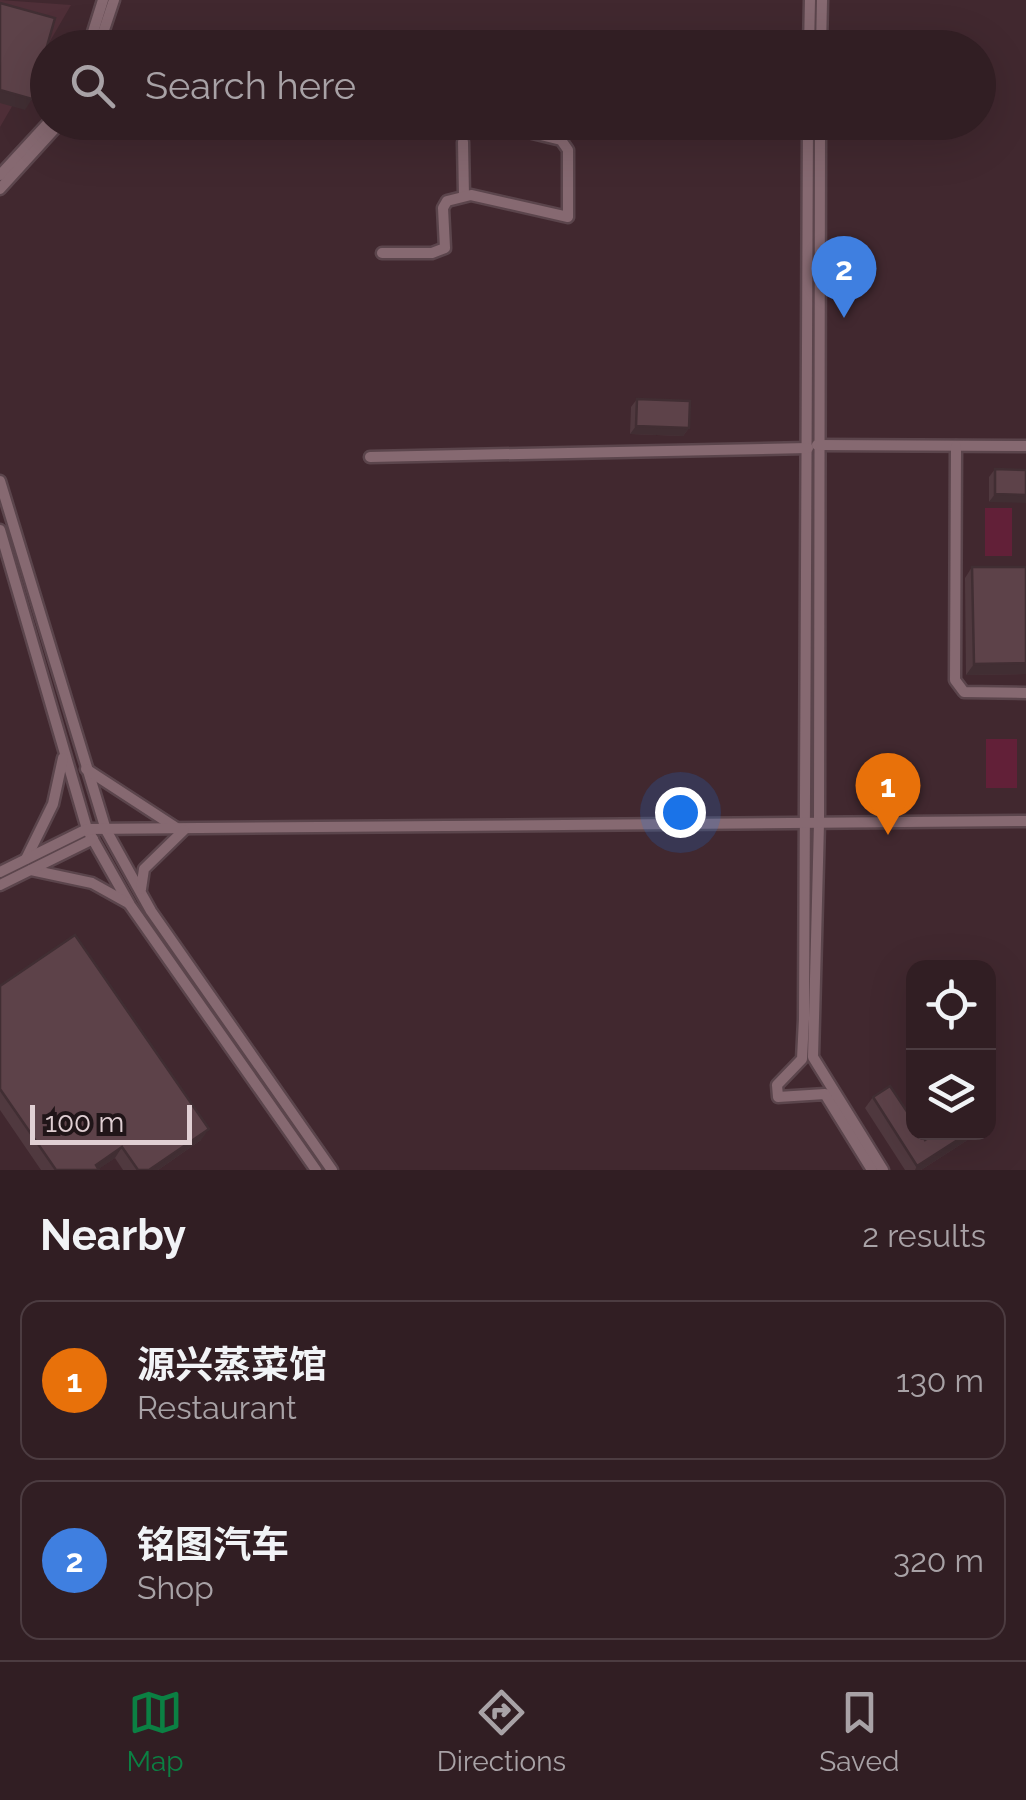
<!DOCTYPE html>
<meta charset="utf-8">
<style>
:root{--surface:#311e23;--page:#39272b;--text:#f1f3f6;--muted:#a8a2a6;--line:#4c3c41;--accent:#0b8043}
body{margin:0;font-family:Raleway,"Noto Sans SC",sans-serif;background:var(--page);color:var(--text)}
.controls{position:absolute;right:30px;bottom:30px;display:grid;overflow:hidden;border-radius:20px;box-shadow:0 10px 40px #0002}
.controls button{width:90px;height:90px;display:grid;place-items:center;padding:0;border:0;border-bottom:2px solid var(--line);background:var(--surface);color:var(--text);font:50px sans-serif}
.scale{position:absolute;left:30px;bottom:25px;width:162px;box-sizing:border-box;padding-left:10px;border:5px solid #e0cfd3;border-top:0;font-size:28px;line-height:35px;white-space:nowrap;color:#e0cfd3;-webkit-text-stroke:8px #201518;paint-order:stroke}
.you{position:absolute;left:680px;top:812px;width:35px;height:35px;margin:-25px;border:8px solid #fff;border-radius:50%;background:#1a73e8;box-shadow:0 0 0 15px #1a73e833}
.badge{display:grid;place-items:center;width:65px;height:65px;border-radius:50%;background:var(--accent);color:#fff;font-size:32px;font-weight:700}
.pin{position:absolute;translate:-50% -82px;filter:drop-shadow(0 2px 5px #0008)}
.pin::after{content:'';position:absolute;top:52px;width:35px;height:30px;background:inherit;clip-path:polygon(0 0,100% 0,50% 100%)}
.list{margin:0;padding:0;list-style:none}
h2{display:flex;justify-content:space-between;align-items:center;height:130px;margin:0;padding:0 40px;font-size:42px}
h2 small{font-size:32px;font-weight:400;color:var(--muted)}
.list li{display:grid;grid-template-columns:65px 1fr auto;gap:30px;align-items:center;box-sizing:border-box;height:160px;margin:0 20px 20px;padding:0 20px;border:2px solid var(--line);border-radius:20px}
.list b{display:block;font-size:38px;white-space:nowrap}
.list p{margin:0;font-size:32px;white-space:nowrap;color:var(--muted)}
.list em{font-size:32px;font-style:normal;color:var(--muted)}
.icon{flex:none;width:55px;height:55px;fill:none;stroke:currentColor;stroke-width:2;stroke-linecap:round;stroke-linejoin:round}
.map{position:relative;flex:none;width:1026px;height:1170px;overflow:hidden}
.search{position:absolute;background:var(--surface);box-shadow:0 10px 40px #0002;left:30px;right:30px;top:30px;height:110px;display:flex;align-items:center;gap:25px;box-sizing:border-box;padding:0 35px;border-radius:55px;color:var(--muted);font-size:38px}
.sheet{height:490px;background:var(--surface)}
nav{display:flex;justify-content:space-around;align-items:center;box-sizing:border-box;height:140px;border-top:2px solid var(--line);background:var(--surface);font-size:28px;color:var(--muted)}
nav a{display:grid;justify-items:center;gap:5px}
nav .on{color:var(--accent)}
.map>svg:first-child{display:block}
</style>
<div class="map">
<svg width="1026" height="1170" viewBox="0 0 1026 1170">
<rect width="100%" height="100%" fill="#41282f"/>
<polygon fill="#4f2f38" points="0,0 71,5 0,127"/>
<g fill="#622038">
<rect x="985" y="508" width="27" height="48"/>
<rect x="986" y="739" width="31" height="49"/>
</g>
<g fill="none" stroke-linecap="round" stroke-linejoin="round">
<defs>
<g id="minor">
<polyline points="88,48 103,0"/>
<polyline points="98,48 114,0"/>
<polyline points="809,48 810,0"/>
<polyline points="821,48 822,0"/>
<polyline points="808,122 804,1019 802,1059 777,1085 778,1097 825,1094 872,1170"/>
<polyline points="820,122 819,823 813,1057 883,1170"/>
<polyline points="463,142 464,196"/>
<polyline points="0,175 49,122"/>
<polyline points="0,189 61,122"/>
<polyline points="382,253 432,253 445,248 443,208 447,201 471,195 568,217 568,150 561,140 496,124"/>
<polyline points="817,445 1026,446"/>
<polyline points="956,446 955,680 964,692 1026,693"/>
<polyline points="370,457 808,448"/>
<polyline points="0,481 106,830 151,911 332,1170"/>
<polyline points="0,530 87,829 130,905 316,1170"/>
<polyline points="86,769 175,827"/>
<polyline points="26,859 53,804 63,758"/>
<polyline points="31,870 92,883 128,903"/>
<polyline points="0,872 87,829 1026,821"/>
<polyline points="0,885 93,839"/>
<polyline points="141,889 144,869 184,830"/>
</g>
</defs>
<use href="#minor" stroke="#5b454c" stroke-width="15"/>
<use href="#minor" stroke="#866971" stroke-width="10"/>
</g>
<g fill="#50393f">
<polygon points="637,399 689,428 683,436 630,434 631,407"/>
<polygon points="995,469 1026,470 989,502 989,477"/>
<polygon points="972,567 1026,567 1026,674 966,675 965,578"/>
<polygon points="0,986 201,1140 158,1170 123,1170 115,1158 98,1169 99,1170 41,1170 0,1110"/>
<polygon points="873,1097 925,1140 972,1132 966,1141 921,1170 905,1170 865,1108"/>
</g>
<g fill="#412e33">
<polygon points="0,90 32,99 25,110 0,103"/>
<polygon points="636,426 689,428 683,436 630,434"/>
<polygon points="995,494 1026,495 1026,503 989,502"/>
<polygon points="1026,663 1026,674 966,675 974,664"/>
<polygon points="209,1129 201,1140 158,1170 149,1170"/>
<polygon points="970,1132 972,1132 966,1141 921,1170 915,1170 917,1166"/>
<polygon points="122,1147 115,1158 97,1170 96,1165"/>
</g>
<g fill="#5d4249" stroke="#412e33" stroke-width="2.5">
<polygon points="0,3 55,18 32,99 0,90"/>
<polygon points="637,399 690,401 689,428 636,426"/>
<polygon points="995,469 1026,470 1026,495 995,494"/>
<polygon points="972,567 1026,567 1026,663 974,664"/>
<polygon points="75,935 209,1129 149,1170 138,1170 122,1147 96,1165 99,1170 56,1170 0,1089 0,986"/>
<polygon points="890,1086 914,1122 914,1132 920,1132 925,1140 937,1132 970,1132 917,1166 873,1097"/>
</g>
</svg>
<div class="controls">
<button><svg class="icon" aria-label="locate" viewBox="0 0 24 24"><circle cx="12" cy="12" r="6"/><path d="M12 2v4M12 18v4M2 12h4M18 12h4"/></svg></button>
<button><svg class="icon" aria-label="layers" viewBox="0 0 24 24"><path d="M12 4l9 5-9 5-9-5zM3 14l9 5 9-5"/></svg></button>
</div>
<div class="scale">100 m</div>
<div class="you"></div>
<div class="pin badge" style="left:888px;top:835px;background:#e8710a">1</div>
<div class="pin badge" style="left:844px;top:318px;background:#3f7fe0">2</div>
<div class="search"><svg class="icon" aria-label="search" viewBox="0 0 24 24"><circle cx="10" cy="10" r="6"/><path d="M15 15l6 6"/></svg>Search here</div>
</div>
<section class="sheet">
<h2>Nearby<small>2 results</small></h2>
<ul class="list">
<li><span class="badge" style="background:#e8710a">1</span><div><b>源兴蒸菜馆</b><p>Restaurant</p></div><em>130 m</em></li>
<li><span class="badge" style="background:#3f7fe0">2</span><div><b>铭图汽车</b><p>Shop</p></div><em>320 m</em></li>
</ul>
</section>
<nav>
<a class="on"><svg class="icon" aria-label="map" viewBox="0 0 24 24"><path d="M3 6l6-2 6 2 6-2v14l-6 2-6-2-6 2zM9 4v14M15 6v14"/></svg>Map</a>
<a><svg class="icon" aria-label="directions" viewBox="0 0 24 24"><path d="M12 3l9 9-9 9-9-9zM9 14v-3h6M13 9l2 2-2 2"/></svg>Directions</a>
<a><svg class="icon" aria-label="saved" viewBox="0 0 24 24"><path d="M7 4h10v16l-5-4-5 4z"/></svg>Saved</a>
</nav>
